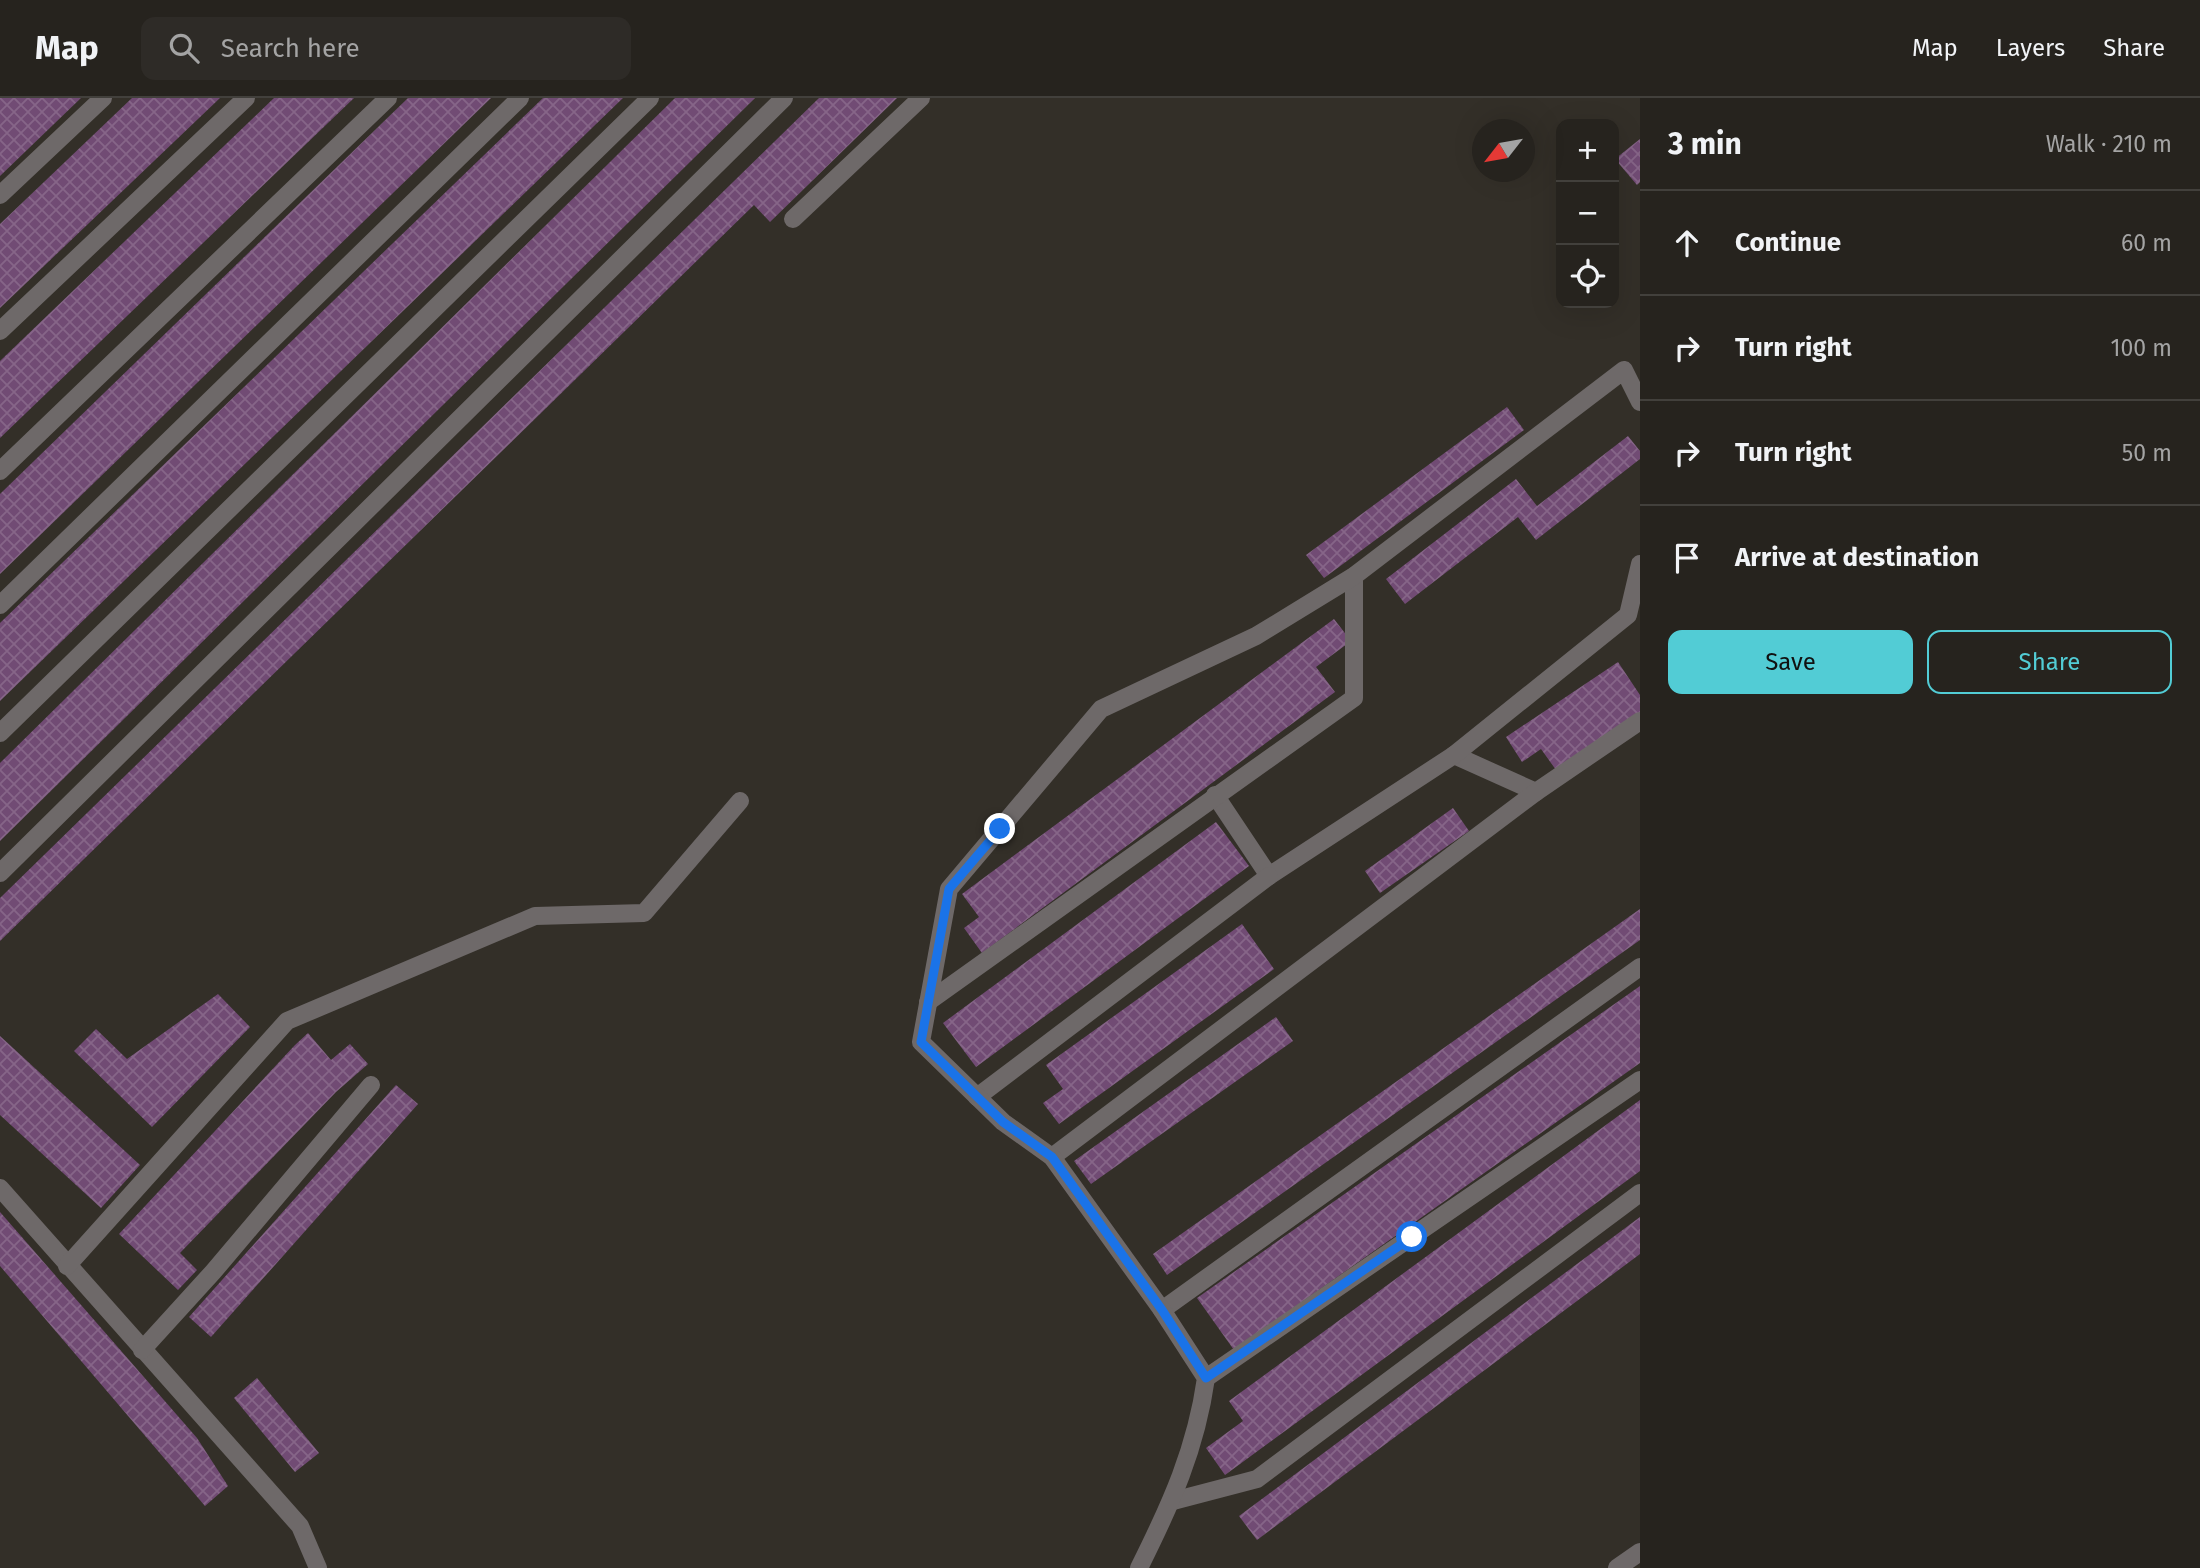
<!DOCTYPE html>
<meta charset="utf-8">
<style>
:root{--surface:#26231e;--page:#2e2b27;--text:#f1f3f6;--muted:#a4a4a4;--line:#42403c;--accent:#52ccd5}
body{margin:0;font-family:"Fira Sans",sans-serif;background:var(--page);color:var(--text)}
.controls{position:absolute;right:21px;top:21px;display:grid;overflow:hidden;border-radius:14px;box-shadow:0 7px 28px #0002}
.controls button{width:63px;height:63px;display:grid;place-items:center;padding:0;border:0;border-bottom:2px solid var(--line);background:var(--surface);color:var(--text);font:35px sans-serif}
.compass{position:absolute;left:1472px;top:21px;width:63px;height:63px;border-radius:50%;background:var(--surface);box-shadow:0 7px 28px #0002;rotate:239deg}
.stop{position:absolute;width:21px;height:21px;margin:-16px;border:5px solid #1a73e8;border-radius:50%;background:#fff}
.stop.end{background:#1a73e8;border-color:#fff;box-shadow:0 2px 7px #0008}
.list{margin:0;padding:0;list-style:none}
h2{display:flex;justify-content:space-between;align-items:center;height:91px;margin:0;padding:0 28px;font-size:30px}
h2 small{font-size:23px;font-weight:400;color:var(--muted)}
.list li{display:grid;grid-template-columns:46px 1fr auto;gap:21px;align-items:center;box-sizing:border-box;height:105px;padding:0 28px;border-top:2px solid var(--line)}
.list b{display:block;font-size:26px;white-space:nowrap}
.list em{font-size:23px;font-style:normal;color:var(--muted)}
.actions{display:flex;gap:14px;padding:21px 28px}
.actions a{flex:1;padding:16px 0;border:2px solid var(--accent);border-radius:14px;text-align:center;font-size:24px;color:var(--accent)}
.actions .main{background:var(--accent);color:#111}
.icon{flex:none;width:38px;height:38px;fill:none;stroke:currentColor;stroke-width:2;stroke-linecap:round;stroke-linejoin:round}
.map{position:relative;flex:none;width:1640px;height:1470px;overflow:hidden}
header{display:flex;align-items:center;gap:42px;box-sizing:border-box;height:98px;padding:0 35px;background:var(--surface);border-bottom:2px solid var(--line)}
header strong{font-size:33px}
nav{display:flex;gap:38px;margin-inline-start:auto;font-size:24px}
.search{width:490px;height:63px;background:var(--page);display:flex;align-items:center;gap:18px;box-sizing:border-box;padding:0 24px;border-radius:14px;color:var(--muted);font-size:26px}
main{display:flex}
aside{flex:1;background:var(--surface)}
.map>svg:first-child{display:block}
</style>
<header>
<strong>Map</strong>
<div class="search"><svg class="icon" aria-label="search" viewBox="0 0 24 24"><circle cx="10" cy="10" r="6"/><path d="M15 15l6 6"/></svg>Search here</div>
<nav><a>Map</a><a>Layers</a><a>Share</a></nav>
</header>
<main>
<div class="map">
<svg width="1640" height="1470" viewBox="0 0 1640 1470">
<defs>
<pattern id="building-cross-hatch" width="8" height="8" patternUnits="userSpaceOnUse" patternTransform="scale(1.75)"><rect width="8" height="8" fill="#714b74"/><path d="M0 0l8 8M0 8l8-8" fill="none" stroke="#866588"/></pattern>
</defs>
<rect width="100%" height="100%" fill="#332f28"/>
<g fill="url(#building-cross-hatch)">
<polygon points="0,0 81,0 0,78"/>
<polygon points="132,0 220,0 0,210 0,126"/>
<polygon points="274,0 354,0 0,340 0,263"/>
<polygon points="408,0 491,0 0,476 0,396"/>
<polygon points="543,0 623,0 0,603 0,525"/>
<polygon points="675,0 755,0 0,743 0,665"/>
<polygon points="819,0 897,0 770,124 754,107 0,843 0,800"/>
<polygon points="1640,41 1640,84 1637,87 1615,61"/>
<polygon points="1507,309 1524,332 1324,480 1306,457"/>
<polygon points="1628,338 1640,353 1640,361 1536,442 1518,419 1405,506 1386,481 1516,381 1537,408"/>
<polygon points="1334,521 1351,543 1316,569 1335,594 982,855 964,830 979,819 962,796"/>
<polygon points="1618,564 1640,597 1640,616 1556,672 1541,651 1522,664 1506,639"/>
<polygon points="1453,710 1469,733 1380,795 1365,773"/>
<polygon points="1216,724 1249,768 976,969 943,925"/>
<polygon points="1640,811 1640,842 1167,1177 1153,1156"/>
<polygon points="1242,826 1274,871 1059,1026 1043,1005 1063,991 1046,967"/>
<polygon points="1640,888 1640,965 1234,1252 1197,1200"/>
<polygon points="218,896 250,929 152,1029 74,953 96,931 127,961"/>
<polygon points="1276,919 1293,943 1091,1086 1074,1063"/>
<polygon points="308,935 331,962 350,946 368,966 336,994 180,1155 197,1172 178,1192 119,1136 295,947"/>
<polygon points="0,938 140,1067 101,1110 0,1017"/>
<polygon points="396,987 418,1006 211,1239 189,1219"/>
<polygon points="1640,1002 1640,1073 1225,1377 1206,1350 1243,1323 1229,1303"/>
<polygon points="0,1114 197,1340 228,1388 205,1408 0,1168"/>
<polygon points="1640,1119 1640,1156 1257,1442 1239,1418"/>
<polygon points="257,1280 319,1355 295,1374 234,1300"/>
</g>
<g fill="none" stroke-linecap="round" stroke-linejoin="round">
<g stroke="#6e6969" stroke-width="18">
<polyline points="0,97 103,0"/>
<polyline points="793,121 921,0"/>
<polyline points="0,233 246,0"/>
<polyline points="0,373 388,0"/>
<polyline points="0,507 520,0"/>
<polyline points="0,635 650,0"/>
<polyline points="1454,657 1536,694"/>
<polyline points="1215,697 1269,778 1454,657 1628,517 1640,466"/>
<polyline points="0,775 784,0"/>
<polyline points="928,904 1354,600 1354,478"/>
<polyline points="977,999 1269,778"/>
<polyline points="1052,1059 1536,694 1640,623"/>
<polyline points="0,1090 300,1428 318,1470"/>
<polyline points="67,1168 287,923 535,818 644,815 740,703"/>
<polyline points="1162,1212 1640,869"/>
<polyline points="142,1252 213,1174 371,987"/>
<polyline points="1206,1280 1640,982"/>
<polyline points="1173,1403 1257,1381 1640,1095"/>
<path d="M1139,1470C1171,1406 1196,1351 1206,1280L1162,1212L1052,1059L1003,1024L921,944L949,791L1101,611L1256,538L1354,478L1624,272L1640,304"/>
<polyline points="1617,1470 1640,1454"/>
</g>
</g>
<g fill="none" stroke-linecap="round" stroke-linejoin="round">
<polyline stroke="#1a73e8" stroke-width="9" points="1000,731 949,791 921,944 1003,1024 1052,1059 1162,1212 1206,1280 1412,1139"/>
</g>
</svg>
<div class="controls">
<button>+</button>
<button>−</button>
<button><svg class="icon" aria-label="locate" viewBox="0 0 24 24"><circle cx="12" cy="12" r="6"/><path d="M12 2v4M12 18v4M2 12h4M18 12h4"/></svg></button>
</div>
<svg class="compass" viewBox="-18 -18 36 36"><path d="M0-13l5 13h-10z" fill="#e53935"/><path d="M0 13l5-13h-10z" fill="#a4a4a4"/></svg>
<div class="stop" style="left:1412px;top:1139px"></div>
<div class="stop end" style="left:1000px;top:731px"></div>
</div>
<aside>
<h2>3 min<small>Walk · 210 m</small></h2>
<ul class="list">
<li><svg class="icon" aria-label="ahead" viewBox="0 0 24 24"><path d="M12 20V5M6 11l6-6 6 6"/></svg><div><b>Continue</b></div><em>60 m</em></li>
<li><svg class="icon" aria-label="right" viewBox="0 0 24 24"><path d="M7 20v-9h11M14 6l5 5-5 5"/></svg><div><b>Turn right</b></div><em>100 m</em></li>
<li><svg class="icon" aria-label="right" viewBox="0 0 24 24"><path d="M7 20v-9h11M14 6l5 5-5 5"/></svg><div><b>Turn right</b></div><em>50 m</em></li>
<li><svg class="icon" aria-label="arrive" viewBox="0 0 24 24"><path d="M6 21V4h12l-3 4 3 4H6"/></svg><div><b>Arrive at destination</b></div></li>
</ul>
<div class="actions"><a class="main">Save</a><a>Share</a></div>
</aside>
</main>
